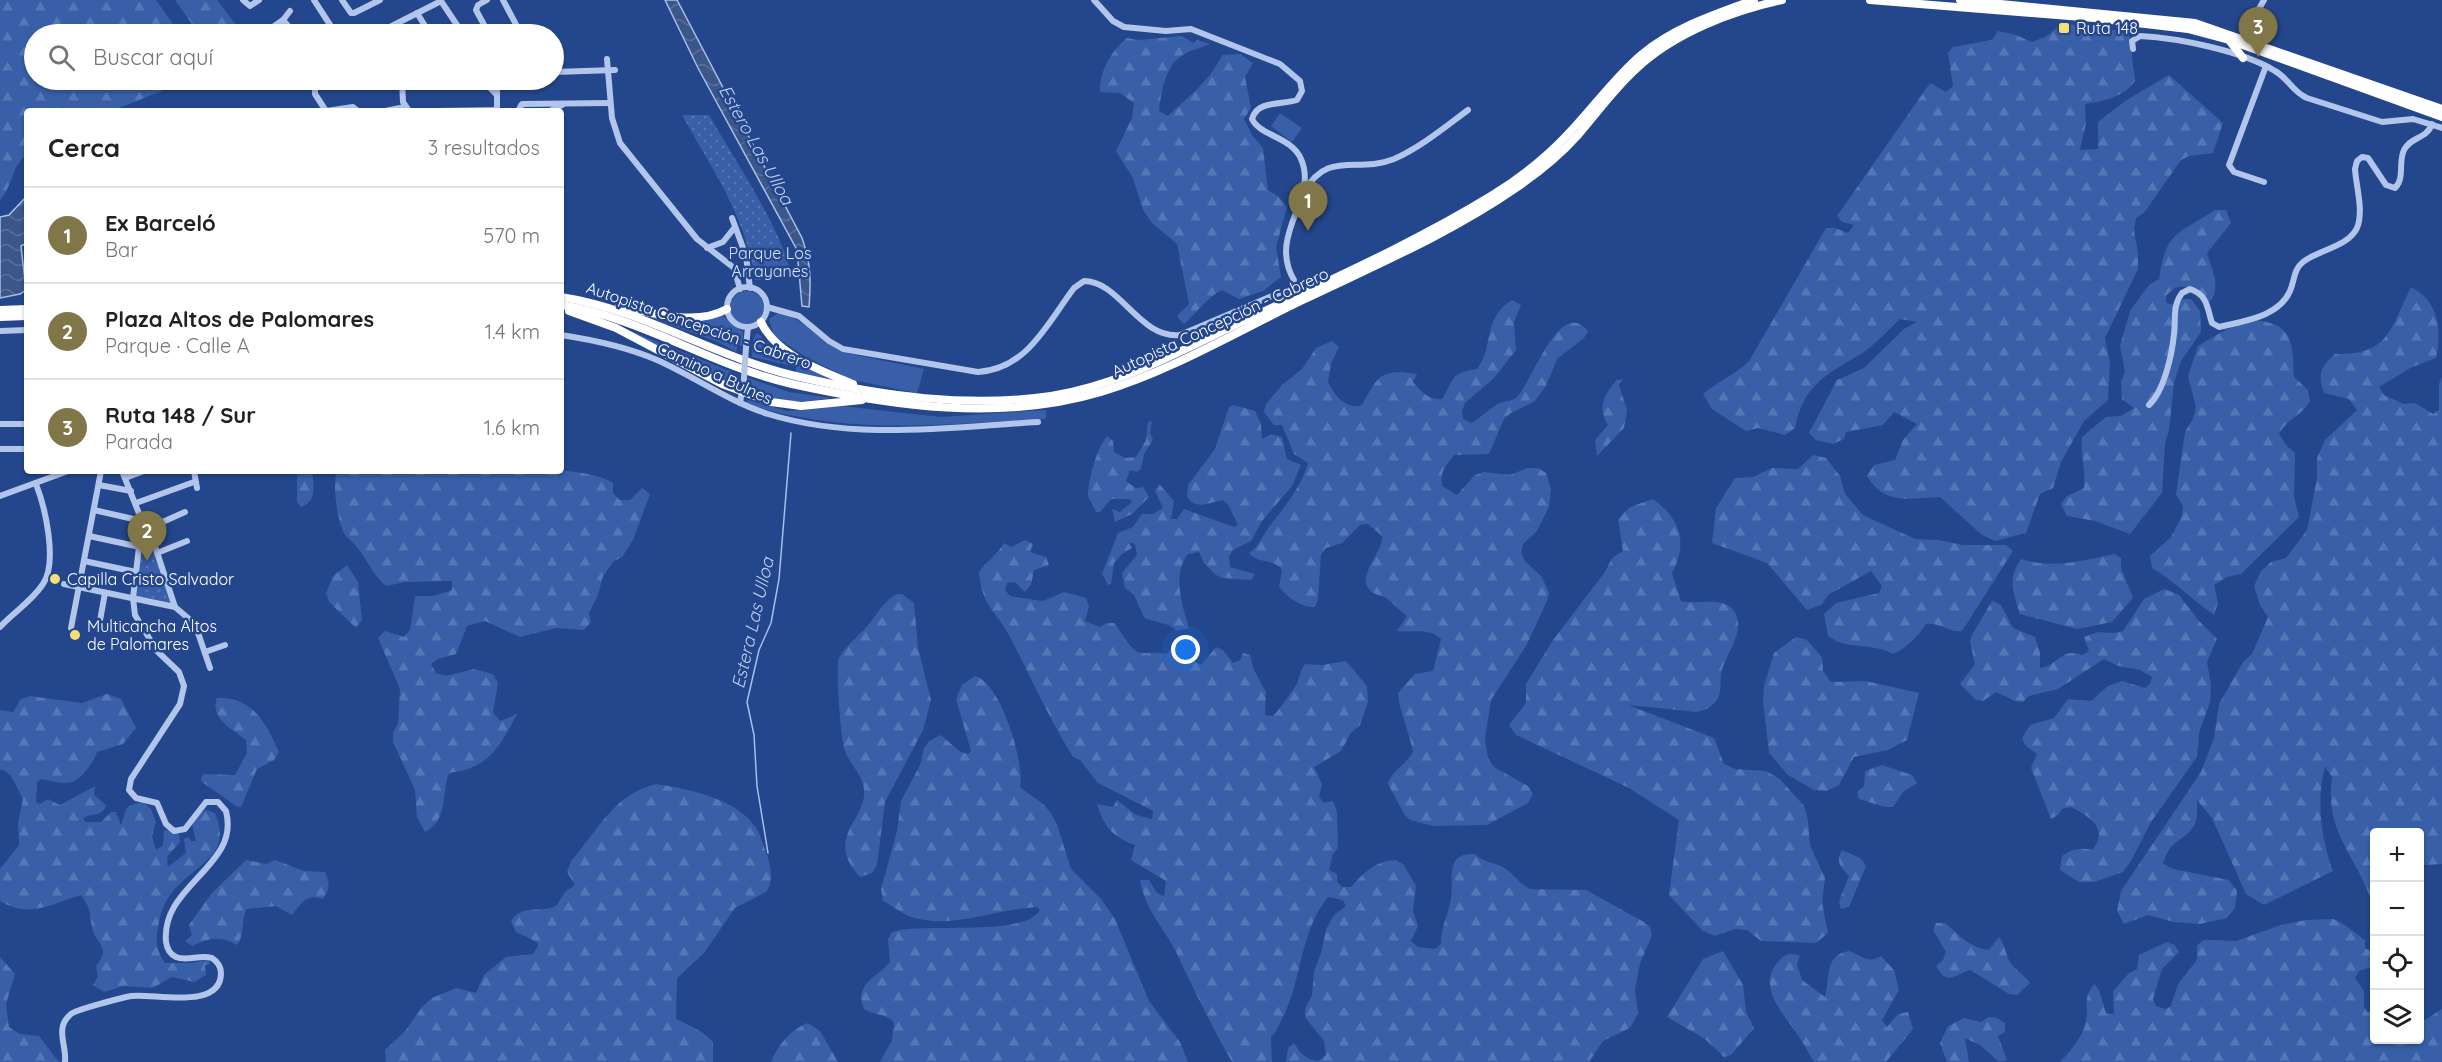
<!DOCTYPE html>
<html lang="es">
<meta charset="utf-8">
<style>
:root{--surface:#fff;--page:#f6f6f6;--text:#202124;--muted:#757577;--line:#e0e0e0;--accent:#807648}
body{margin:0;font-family:Quicksand,sans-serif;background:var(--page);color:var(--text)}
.controls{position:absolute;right:18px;bottom:18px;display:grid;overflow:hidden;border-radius:6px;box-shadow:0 2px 4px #0004}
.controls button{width:54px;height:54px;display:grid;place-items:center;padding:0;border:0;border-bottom:2px solid var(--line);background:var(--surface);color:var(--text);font:30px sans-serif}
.you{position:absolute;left:1186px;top:650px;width:21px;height:21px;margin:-15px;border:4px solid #fff;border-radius:50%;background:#1a73e8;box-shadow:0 0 0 9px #1a73e833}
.badge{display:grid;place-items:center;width:39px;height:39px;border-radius:50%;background:var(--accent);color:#fff;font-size:20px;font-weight:700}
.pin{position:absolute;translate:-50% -50px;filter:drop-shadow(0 2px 3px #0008)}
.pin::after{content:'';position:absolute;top:32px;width:21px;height:18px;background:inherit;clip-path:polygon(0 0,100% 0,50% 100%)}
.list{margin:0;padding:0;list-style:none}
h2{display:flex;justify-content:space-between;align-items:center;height:78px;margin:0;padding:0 24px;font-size:26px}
h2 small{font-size:20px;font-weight:400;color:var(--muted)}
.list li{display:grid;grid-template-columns:39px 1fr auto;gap:18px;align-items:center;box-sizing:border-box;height:96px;padding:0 24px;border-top:2px solid var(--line)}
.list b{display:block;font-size:22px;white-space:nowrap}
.list p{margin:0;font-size:20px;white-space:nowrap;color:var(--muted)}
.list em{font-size:20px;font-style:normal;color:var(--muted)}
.icon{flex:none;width:33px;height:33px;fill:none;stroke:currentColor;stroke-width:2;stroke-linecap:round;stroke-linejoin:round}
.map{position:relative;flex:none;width:2442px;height:1062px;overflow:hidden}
.search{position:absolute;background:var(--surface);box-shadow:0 2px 4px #0004;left:24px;top:24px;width:540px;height:66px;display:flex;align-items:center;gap:15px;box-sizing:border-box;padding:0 21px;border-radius:33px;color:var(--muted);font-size:22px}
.panel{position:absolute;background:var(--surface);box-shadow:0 2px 4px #0004;left:24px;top:108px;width:540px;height:366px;border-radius:6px}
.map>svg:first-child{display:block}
</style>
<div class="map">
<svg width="2442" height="1062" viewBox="0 0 2442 1062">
<defs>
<pattern id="forest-firs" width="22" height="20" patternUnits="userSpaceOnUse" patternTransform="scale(1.5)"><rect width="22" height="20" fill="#385fa8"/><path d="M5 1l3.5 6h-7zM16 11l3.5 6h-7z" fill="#5677b5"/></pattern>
<pattern id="park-dots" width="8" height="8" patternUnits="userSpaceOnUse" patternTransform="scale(1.5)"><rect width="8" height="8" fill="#385fa8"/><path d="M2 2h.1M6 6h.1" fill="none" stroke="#5677b5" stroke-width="1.8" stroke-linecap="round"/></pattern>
<pattern id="water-waves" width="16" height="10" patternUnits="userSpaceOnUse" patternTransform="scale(1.5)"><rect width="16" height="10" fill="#3d5689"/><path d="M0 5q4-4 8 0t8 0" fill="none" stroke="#5a6f9b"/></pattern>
</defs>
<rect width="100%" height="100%" fill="#24468c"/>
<g fill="#385fa8">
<polygon points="1280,113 1302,128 1292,142 1271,126"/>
<circle cx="747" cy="308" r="17"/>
<path d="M780,312C806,320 821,343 846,353L924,369L917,393L852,380L806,357L774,336L769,319Z"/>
<path d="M643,315C670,318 696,325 722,315L743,332V346L738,345L736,352L718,342Z"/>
<polygon points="618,326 732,372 732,378 739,380 729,384"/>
<polygon points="757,333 778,352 829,379 796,373 796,367 752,357 753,340"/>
<path d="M748,378L789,392L832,398C807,401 765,408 748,385Z"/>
<path d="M748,400L787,411L841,406L941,417L1046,410V419C941,424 853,436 749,405L746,403Z"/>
</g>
<g fill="url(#forest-firs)">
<path d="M0,0H156L180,34H34V80H202L164,90L112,111H27V155C11,165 13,187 0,200Z"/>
<polygon points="175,0 217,0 243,34 199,34"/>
<path d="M2062,24L2129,32L2135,81C2124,97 2104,101 2085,104L2086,124L2080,150L2098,149V122L2125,101L2169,75L2223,123L2213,153L2189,156L2181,160L2144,213L2136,218L2134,230L2138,253V269L2105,338L2110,364L2108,400L2084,421L2061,462L2053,488L2040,494L2026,533L1995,541L1982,535L1940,497C1909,498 1885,506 1867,476L1874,465L1895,460L1903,440L1917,424L1894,412L1883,425L1846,432L1844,439L1833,444L1816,440L1809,433L1837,380L1864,368L1904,329L1917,322L1900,319C1888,330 1875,345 1861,354C1827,374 1803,385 1795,428L1785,435L1758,428L1746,431L1712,409L1703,394C1718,381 1735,375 1749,361L1826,228H1835L1848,233L1854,225L1842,222L1837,216L1930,83L1946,92L1953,86L1948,53L1953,47L1992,40L1998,31L2016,35L2032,42L2045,37Z"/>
<path d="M1182,36L1193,43L1197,40L1210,44C1201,48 1190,50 1183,55C1165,65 1161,93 1159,111L1168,116C1189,96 1210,81 1222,55L1240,54L1253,63L1245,77L1251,108L1244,119L1252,135L1263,148L1268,190L1279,197L1287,207L1276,247L1281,277L1263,291L1239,299L1222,290C1207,297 1197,313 1184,324L1177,316L1189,304L1177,244L1152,223L1143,210L1133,178L1116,151L1132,118L1134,103L1120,93L1100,92C1099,72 1111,51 1127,38L1139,40Z"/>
<path d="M2215,210H2226L2231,223L2207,253C2212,270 2222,288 2209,303C2194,290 2182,277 2166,296V303L2175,305L2180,299H2191L2200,311L2201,332L2181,361L2174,383L2169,430L2165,443L2162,493L2130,534L2095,521L2067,516L2061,504L2067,496L2084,488C2086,470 2080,454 2082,437L2106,417L2121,416L2134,408L2122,399L2121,381L2125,372L2120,346L2130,311L2149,285L2159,279C2166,231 2177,235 2215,210Z"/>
<path d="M2411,287C2439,302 2442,329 2436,358L2410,368L2379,387L2384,395L2404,404L2415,403L2433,414L2439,410V384L2442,377V864L2424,865L2420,873V832H2374V926C2373,916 2373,904 2369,894C2351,849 2325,830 2332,777L2325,767C2316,800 2321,839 2333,871L2264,905L2246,894L2212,818L2197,800C2197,808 2198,817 2195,824C2185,843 2171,836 2163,864L2173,869L2229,880L2237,891L2235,908L2227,918L2200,924L2174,922L2148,915L2124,924L2117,911L2121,891L2201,772L2214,738L2219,704L2243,662L2252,654L2268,617L2260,605L2254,586L2261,571L2271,562L2286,558L2307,530L2317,478V458L2325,440L2357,410L2349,399L2324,393C2317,375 2321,366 2335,354C2389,355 2390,330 2411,287Z"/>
<path d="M1512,300L1521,305L1514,322L1516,350L1494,378L1465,403L1462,411L1463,419L1472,423C1481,417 1489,409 1498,404C1504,401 1511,401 1516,398C1532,384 1559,296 1588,331L1584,338L1557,359L1546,386L1534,402L1511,413L1504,419L1489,454L1455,455C1445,465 1440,472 1442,486L1457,495L1475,475L1484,472L1510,475L1527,468H1538L1546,473L1551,489L1549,507L1537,531L1523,544L1521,552L1525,561L1542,577L1549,593L1547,601L1526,646L1491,700L1485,739L1488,758L1494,767L1528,786L1533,794L1528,803L1487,825L1433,826L1410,820L1404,814L1388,784C1391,771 1406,765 1413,752C1409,731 1400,714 1398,693L1415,674L1433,671L1441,639C1429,627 1412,633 1397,631L1407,616C1400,611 1396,606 1389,600C1384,595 1377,596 1372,592C1353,578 1384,552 1382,536L1368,524L1360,525L1342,543L1326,548L1321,555L1318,599L1315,607C1302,608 1287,597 1279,587L1282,570C1273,558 1257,564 1249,553C1259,546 1262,537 1269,527C1284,507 1301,488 1308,463L1294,454L1282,425H1274L1264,412L1266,404L1282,385L1302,369L1316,348L1332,341L1339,347L1331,364L1328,382C1335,396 1346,410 1362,405C1378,376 1380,368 1417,374L1413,382C1422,392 1428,400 1442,399C1455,378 1450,373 1477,369C1495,346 1481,320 1512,300Z"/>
<path d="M2255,320C2295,324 2292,345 2294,377L2308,390L2310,401C2302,416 2286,419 2279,434L2286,445L2295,453L2294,497L2299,517L2241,574L2227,577L2214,585L2218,603L2214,615C2192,600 2176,582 2152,568L2150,556L2171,537L2182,516L2183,506L2176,495L2178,480L2185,432L2193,419L2196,407L2188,376L2198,346C2216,335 2235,323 2255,320Z"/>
<path d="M1623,379L1619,385L1627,410L1624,428L1597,456L1595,440L1608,425C1597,407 1604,395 1617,380Z"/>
<path d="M1233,405L1255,411L1261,424L1262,439L1271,434L1282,437L1287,459L1301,465L1292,486L1262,521L1251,541L1233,550L1229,557L1230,567L1255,574L1251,580L1223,578L1216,575L1204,563L1199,552L1188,554C1172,575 1182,605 1189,628L1177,631C1167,621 1156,624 1144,617L1134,595L1125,588L1122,573L1137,555L1135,544L1128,542L1132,548L1122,554L1114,563L1111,584L1108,585L1102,574L1118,533L1133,527L1142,514H1153L1163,508L1155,491L1159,484L1174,501L1171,519H1177L1184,509L1234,527L1238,525L1229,506L1223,500C1210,502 1197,511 1187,497L1188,485L1215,449L1229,407Z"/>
<path d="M1152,421L1150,433L1153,440L1144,454L1141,469L1137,472L1130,470L1126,481L1136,488L1143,487L1149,497L1132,514L1115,522L1112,509L1120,512L1132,502L1130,499H1111L1100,512H1096L1088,496C1088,480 1096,450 1107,436L1113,441L1114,452L1125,458L1136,457L1146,440L1148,422Z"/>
<path d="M1813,455L1826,458L1840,476L1845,494L1863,515L1915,539L1938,540L1963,545H2006L2013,551L1962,631C1948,633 1940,622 1926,624C1918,636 1907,648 1893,654C1867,641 1848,651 1828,636L1824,614L1836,603L1879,593L1882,586L1871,571L1828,595L1821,605L1807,610L1767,563L1712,543L1716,508L1735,478L1753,477L1772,468L1798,469Z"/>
<path d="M297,471H312C314,484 317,502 301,507L297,502Z"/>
<path d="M337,471H501C513,474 517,474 529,471C548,467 598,472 613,483V493L620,500H630L642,488L650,494L633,540L622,557L614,561L603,576L598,595L589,613L591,622L584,630L556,628L520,637L485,621L467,626L456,654L438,659L431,664L436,673L446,676L474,669L493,674L498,683L493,712L500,721L517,714C499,748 489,768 449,773C441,794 449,819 425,832L417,817L415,790L393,742V732L398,724L400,689L378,638L385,631L404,637L410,630L415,596H433L452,590V581L405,582L386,586C372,575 367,558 355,545C351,540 345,537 343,531C337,517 332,484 337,471Z"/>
<path d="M1653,499C1681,520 1688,542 1672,573L1681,601C1695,605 1724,596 1734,611C1747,631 1726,653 1721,673C1720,681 1722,692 1717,700C1712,707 1705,710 1697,712L1628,705L1714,738L1724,764L1735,769L1766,771L1780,779L1804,806L1808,820L1810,845L1825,878L1822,903L1828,933L1816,943L1761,941L1747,930L1735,929L1715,936L1703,931L1669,895L1679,820L1629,788L1516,735L1509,725L1526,703V684L1553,640L1605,572L1612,558L1623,551L1618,519L1630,507Z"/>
<path d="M1025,540L1033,544L1030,552L1046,557L1049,565L1034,570L1031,585L1025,592L1015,582L1007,583L1005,590L1010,596L1035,600L1043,601L1064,592L1086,598L1089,606L1085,621L1100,627L1106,623H1114C1121,631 1131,652 1141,653C1150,653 1157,652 1166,654L1177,643C1188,649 1189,660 1201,665L1216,647L1223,650L1233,663L1240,660L1243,653L1250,655L1254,670L1266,692L1265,715L1273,716C1281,708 1288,696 1295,687C1300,680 1299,671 1305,664L1322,665L1346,661L1367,686L1368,702L1360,725L1351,733L1341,751L1314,767L1322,784L1319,797L1324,803L1333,801L1337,812L1338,848L1333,854L1329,870L1337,874V882L1342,887H1351C1365,872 1375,861 1396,860L1404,865L1416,886L1413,911L1418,926L1411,941L1418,947L1435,949L1441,944C1441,925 1449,914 1451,897C1454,879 1444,852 1475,854C1484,864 1497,862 1506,869C1515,876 1520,884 1530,889L1586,890L1644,922L1650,927L1652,935L1640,964L1635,989L1638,1013L1630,1028L1603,1041L1589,1062H1286L1288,1048L1294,1043C1301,1054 1305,1059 1318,1061L1326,1055L1324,1041L1305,1017V1009L1312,995L1314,972L1322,950L1326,929L1334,915L1346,906L1343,900L1328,897C1301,930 1302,975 1285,1013C1280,1022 1279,1029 1271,1037L1272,1062H1232C1212,1027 1194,990 1177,954C1165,929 1144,908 1140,880H1149L1157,893L1164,896L1166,881L1131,860L1135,845C1113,837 1104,827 1097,804L1113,807L1117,800L1136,815L1152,819L1153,811L1098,783L1080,760L1073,757C1049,719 1031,677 1010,637C996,610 982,607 979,572C987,561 997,555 1004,543L1011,547Z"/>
<path d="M2114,554L2121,558V568L2133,598L2112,622L2077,629L2020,614C2013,592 2007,579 2021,559C2054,569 2082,561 2114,554Z"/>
<polygon points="347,565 358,582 362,620 356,628 329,602 326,593 333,576"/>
<path d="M2164,589L2179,595L2199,621L2217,639L2207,662L2211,685L2210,702L2199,733L2197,757L2151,822L2132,859L2123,872L2094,882H2079L2060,870L2062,856C2071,849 2081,847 2092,850C2110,829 2089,816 2071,807L2062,809L2058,815L2051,819L2031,768L2037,754L2025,745L2022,738L2030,725L2054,718L2068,699L2091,701L2108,686L2122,681L2145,688L2150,684L2152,677L2140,670L2118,666L2104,659L2058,689L2029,696L2023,702L2015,701L1996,692L1983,701L1976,700L1960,684L1975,664L1970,642L1972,635L1992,601L2001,605L2013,628L2035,637L2040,653V668C2058,666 2061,647 2082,655L2089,651L2084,637L2098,632L2114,633L2123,631L2144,599Z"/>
<path d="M897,594H902L914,603L918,648L931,700L923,730L885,802L877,865L872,873L860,877C823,837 868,819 864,789C862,773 848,763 844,748C841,737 835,666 839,658C845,646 860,635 869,624C878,613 884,601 897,594Z"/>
<polygon points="1796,637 1807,640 1822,657 1823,671 1831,682 1866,681 1919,693 1907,740 1888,750 1854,757 1839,785 1827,791 1814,790 1788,775 1769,753 1763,701 1764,686 1774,653"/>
<path d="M975,676C1001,683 1025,763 1020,787L1044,805L1050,812L1057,824L1071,869L1101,899L1115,919L1149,1001L1180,1042L1188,1062H880L892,1040L894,1023C888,1014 873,1015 864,1009C853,984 878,977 890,962L888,939L892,932C922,922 1025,938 1040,910L1037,907C996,909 953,930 912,917C902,914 893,906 883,901L881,889L897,831L901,801L920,765L924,748L929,741L941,735L959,751L968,754L971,751L956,699L962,685Z"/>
<path d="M107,694L121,699L136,728L123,744L97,752C95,758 92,763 88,768C73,789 63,783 41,779L37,782L36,802L40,804L48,799L60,805L95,786L94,795L106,805C103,817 92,813 83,818L85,822H101L111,812H116L121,825C128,808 121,806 143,802L151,809L156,822L152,836L156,850L163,845L164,830L179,832L180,842L167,857L168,867L186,853L184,839L188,837L191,841H196L192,823L198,815L206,810L215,813C234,858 193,864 171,894C163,904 160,916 158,928C155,942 157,951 165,963H190L209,960L210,964L205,965L206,975L194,982L172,977L153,988L124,986L104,992L93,985L98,976L96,966C113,947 94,943 92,927C89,910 92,911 81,895C50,904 31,919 0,901V869L19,845L18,822L23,799L11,776L4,770H0V710L13,712L21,699L30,696L82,703Z"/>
<path d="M217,698C253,696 266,724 279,752L274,760L257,769L241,807L236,806L202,782L201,778L204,774L235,775L247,753L246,740C232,729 209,718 217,698Z"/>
<polygon points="1882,765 1912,775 1917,783 1903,792 1893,807 1885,807 1859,799 1857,792 1864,786 1865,771"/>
<path d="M656,784C688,789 737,798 757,829C761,837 764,847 767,855C771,867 774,882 766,892L735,908L704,953L677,978L676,1019C690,1026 702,1030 713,1042V1062H386L385,1050L406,1030L422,1007L432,998L456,988L476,993L484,975L506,957L533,954L538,946L537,942L516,932L511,921C522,903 540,914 556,906L565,892L575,885L567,872L571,861C598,830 614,794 656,784Z"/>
<path d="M1842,850L1860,858L1866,866L1849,907L1841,909L1839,901L1849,876C1841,867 1835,862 1842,850Z"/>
<path d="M246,860L266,864L275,860L304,871L325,872C330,883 330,889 323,899C306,893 302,903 292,915L276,906L247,909C240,921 246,933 237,945C220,935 209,938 192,946L185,941L192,935L189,925L211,894Z"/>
<path d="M2333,919L2342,923L2365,940V948L2374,953V966L2359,971L2355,978L2364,991V1007L2368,1013L2374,1009V1040H2420V1020L2422,1022L2442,1009V1062H2060C2070,1052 2084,1035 2086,1021C2089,1004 2082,1000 2094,984L2099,990L2106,1013L2114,1014L2113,991L2129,973L2137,969L2139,955L2167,942L2175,945L2179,952L2162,969L2153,999L2156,1006L2165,1009L2171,1006L2178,984L2197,960V945L2204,940L2236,941L2281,925L2306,920Z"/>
<path d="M1936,923H1945C1958,934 1970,948 1989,950L1999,937C2005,945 2005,952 2009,960C2013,969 2024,974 2030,983L2017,995L2009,994L1970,970C1956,974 1947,987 1936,966L1943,960L1946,952L1933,930Z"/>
<polygon points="1723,951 1743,985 1746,1012 1754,1028 1731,1055 1724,1057 1705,1039 1667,1017 1703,959"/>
<path d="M1849,951C1862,956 1868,964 1881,956L1894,970L1899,990L1882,1020L1887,1027L1898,1014L1908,1012L1913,1029L1886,1062H1814C1808,1053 1804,1043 1797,1034C1784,1014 1757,988 1777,963C1784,954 1789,952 1800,956L1797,964L1802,980L1825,997C1830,978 1824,955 1849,951Z"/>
<polygon points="0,957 15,974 6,1004 9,1027 20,1034 39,1036 59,1062 0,1062"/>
<polygon points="1988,1017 1997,1018 2005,1023 2005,1032 1998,1036 2007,1060 1999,1062 1980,1045 1965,1038 1969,1062 1947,1062 1940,1043 1948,1026 1964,1018 1981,1022"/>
<path d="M808,1023L820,1031L838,1062H771C777,1046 791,1029 808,1023Z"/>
</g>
<g fill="url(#park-dots)">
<path d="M682,115H709C730,152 789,240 791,278L755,280C746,216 713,171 682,115Z"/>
<polygon points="140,519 145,525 173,605 132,596"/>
</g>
<g fill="url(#water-waves)" stroke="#a6bfeb" stroke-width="1.5">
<path d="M665,0H677L802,238C811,263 811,281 809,307L802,306L797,250L698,68Z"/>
<polygon points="27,196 27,243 21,246 26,290 20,294 0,298 0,217 9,215"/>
</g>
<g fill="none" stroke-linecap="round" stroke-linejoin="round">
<polyline stroke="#a6bfeb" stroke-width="1.5" points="768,853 757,786 754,735 747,702 759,650 771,623 779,579 791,433"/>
<g stroke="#b2c5eb" stroke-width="6">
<polyline points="243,0 250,6 259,0"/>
<polyline points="314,0 336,34"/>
<polyline points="342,0 351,13 354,13 380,0"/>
<polyline points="487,0 478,5 476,10 489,34"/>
<polyline points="503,0 521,34"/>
<polyline points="417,13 430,34"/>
<polyline points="283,20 290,11"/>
<polyline points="2248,28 2264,0"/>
<polyline points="271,34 270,29 283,20 295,34"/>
<polyline points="376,34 441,1 463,34"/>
<path d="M2133,49L2132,41L2140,36C2178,38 2243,51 2275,71C2288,78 2293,92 2307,98L2382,122L2413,119L2442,128"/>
<polyline points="607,59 612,118 620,143 697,239 734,268 740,289"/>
<polyline points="554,72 615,70"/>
<polyline points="315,80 315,94 326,111"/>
<polyline points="402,80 403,102 409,111"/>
<polyline points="482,80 496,94"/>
<polyline points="326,111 353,107 358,111"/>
<polyline points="385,111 405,107"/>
<polyline points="439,111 497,110"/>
<polyline points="497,111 497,80"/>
<polyline points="518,111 522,104 610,103"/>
<polyline points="550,111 562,105"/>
<polyline points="2264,182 2234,172 2229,165 2266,66"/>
<path d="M1304,192C1328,149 1357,174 1394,159C1421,147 1445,127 1468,110"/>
<polyline points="732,218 746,256 750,288"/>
<polyline points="707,248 723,242 735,227"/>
<circle cx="747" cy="307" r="20"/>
<path d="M767,307L799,316L829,341L843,349L978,372C1027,369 1047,324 1074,288L1084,281C1120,281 1139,339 1180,335L1291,288L1294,280C1267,234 1319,199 1301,159C1292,137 1260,136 1252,119C1257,100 1282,105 1297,100L1302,91L1300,81L1280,64L1191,29L1166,31L1124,27L1113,21L1094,0"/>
<polyline points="0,331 27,330"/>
<path d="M561,335C594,340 627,347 657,360C695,377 728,401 768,414C855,441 949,427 1038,422"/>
<polyline points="746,347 748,327"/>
<polyline points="740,403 744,378"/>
<path d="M2149,405C2164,391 2172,355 2174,334C2176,320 2172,306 2182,293L2190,289C2208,295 2207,308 2212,323L2219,327C2243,321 2279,317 2290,291C2295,280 2293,270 2303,262C2318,250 2348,247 2357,228C2364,211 2356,186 2355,169L2357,161L2362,157L2368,158L2386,185L2395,188C2405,179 2398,162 2404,150C2410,137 2427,139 2432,124"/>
<polyline points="0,424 27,424"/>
<polyline points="0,449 27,449"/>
<polyline points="194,471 197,488"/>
<polyline points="125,478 144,471"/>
<polyline points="99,485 131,491"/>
<polyline points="0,496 68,471"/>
<polyline points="136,503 194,482"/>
<polyline points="94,510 142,521"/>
<polyline points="142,521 149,528 175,607"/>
<polyline points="149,528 185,512"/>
<polyline points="89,536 140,547"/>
<polyline points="157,553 187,541"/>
<polyline points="84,561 136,572"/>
<polyline points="64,584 175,607 195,624 210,668"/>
<polyline points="99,626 105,593"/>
<path d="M0,627C14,612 32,601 43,584C58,562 45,507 36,484"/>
<polyline points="71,628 101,471"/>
<polyline points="205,652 225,645"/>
<path d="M65,1062C67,1045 54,1028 71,1014C75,1010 124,997 132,996C153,993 221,1011 221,973C221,966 218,962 212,958C200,954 187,962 176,957C169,954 167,948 166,942C162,899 205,879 222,847C228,836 229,823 226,811L218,802H206L185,829L174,831L166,824L157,803L136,798L129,790L131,779L180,704L184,686L179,672L157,651L135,615L133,598L142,521L122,471"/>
</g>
<g stroke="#fff" stroke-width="8">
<polyline points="1870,0 2094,18 2188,29 2229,40 2442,117"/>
<polyline points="1960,0 2195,23 2442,109"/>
<polyline points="2229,40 2243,58"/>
<path d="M561,297C645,310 718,359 800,377C882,396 967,408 1051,396C1121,385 1184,349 1248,319C1330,280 1414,243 1491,196C1520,178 1546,158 1569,133C1593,108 1614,78 1641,55C1673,28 1715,14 1754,0"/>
<path d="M561,305C643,318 712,366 792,384C893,406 1001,422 1101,392C1171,371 1240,330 1305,299C1376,265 1451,233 1516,188C1538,173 1560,155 1578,135C1597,113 1614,89 1636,69C1674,33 1732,11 1782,0"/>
<path d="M619,307C654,312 694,327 727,309"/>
<polyline points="0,310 27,309"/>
<polyline points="569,311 616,328 722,384 771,402 801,406 862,400"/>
<polyline points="0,317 27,316"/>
<path d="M761,322C776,355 822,371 853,384"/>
</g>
<polyline stroke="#b2c5eb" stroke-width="6" points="744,378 746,347"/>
</g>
<g fill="#f5de75" stroke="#24468c" stroke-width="2">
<rect x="2058" y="22" width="12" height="12" rx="3"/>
<circle cx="55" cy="579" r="6"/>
<circle cx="75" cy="635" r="6"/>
</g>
<g text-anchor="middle" stroke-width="5" stroke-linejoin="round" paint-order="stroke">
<g font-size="16" fill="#fff" stroke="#24468c" text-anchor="start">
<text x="2076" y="34">Ruta 148</text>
<text x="67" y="585">Capilla Cristo Salvador</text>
<text x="87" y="632">Multicancha Altos<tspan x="87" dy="18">de Palomares</tspan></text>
</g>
<g font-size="16" fill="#d6e2f8" stroke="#24468c">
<text x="770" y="259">Parque Los<tspan x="770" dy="18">Arrayanes</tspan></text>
</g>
<g font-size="16" fill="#fff" stroke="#24468c">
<text transform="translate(1220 322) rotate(-25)" y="6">Autopista Concepción - Cabrero</text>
<text transform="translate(699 325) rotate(19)" y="6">Autopista Concepción - Cabrero</text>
<text transform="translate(715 373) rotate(25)" y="6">Camino a Bulnes</text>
</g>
<g font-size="18" font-style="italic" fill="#bed0f2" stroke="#24468c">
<text transform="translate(756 145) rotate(61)" y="6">Estero Las Ulloa</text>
<text transform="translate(753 623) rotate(-77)" y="6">Estera Las Ulloa</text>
</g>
</g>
</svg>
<div class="controls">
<button>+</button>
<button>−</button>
<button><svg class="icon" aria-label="locate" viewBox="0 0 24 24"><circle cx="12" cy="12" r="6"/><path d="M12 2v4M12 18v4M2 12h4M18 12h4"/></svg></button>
<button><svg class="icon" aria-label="layers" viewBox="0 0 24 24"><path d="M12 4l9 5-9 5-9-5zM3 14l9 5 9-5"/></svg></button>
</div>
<div class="you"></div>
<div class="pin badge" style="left:1308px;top:231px">1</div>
<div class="pin badge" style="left:147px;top:561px">2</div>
<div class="pin badge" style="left:2258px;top:57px">3</div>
<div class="search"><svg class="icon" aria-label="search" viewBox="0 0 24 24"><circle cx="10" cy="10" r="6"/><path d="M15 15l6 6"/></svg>Buscar aquí</div>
<section class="panel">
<h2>Cerca<small>3 resultados</small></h2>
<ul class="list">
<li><span class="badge">1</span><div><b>Ex Barceló</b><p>Bar</p></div><em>570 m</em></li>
<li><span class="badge">2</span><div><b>Plaza Altos de Palomares</b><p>Parque · Calle A</p></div><em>1.4 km</em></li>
<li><span class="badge">3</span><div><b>Ruta 148 / Sur</b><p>Parada</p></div><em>1.6 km</em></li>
</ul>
</section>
</div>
